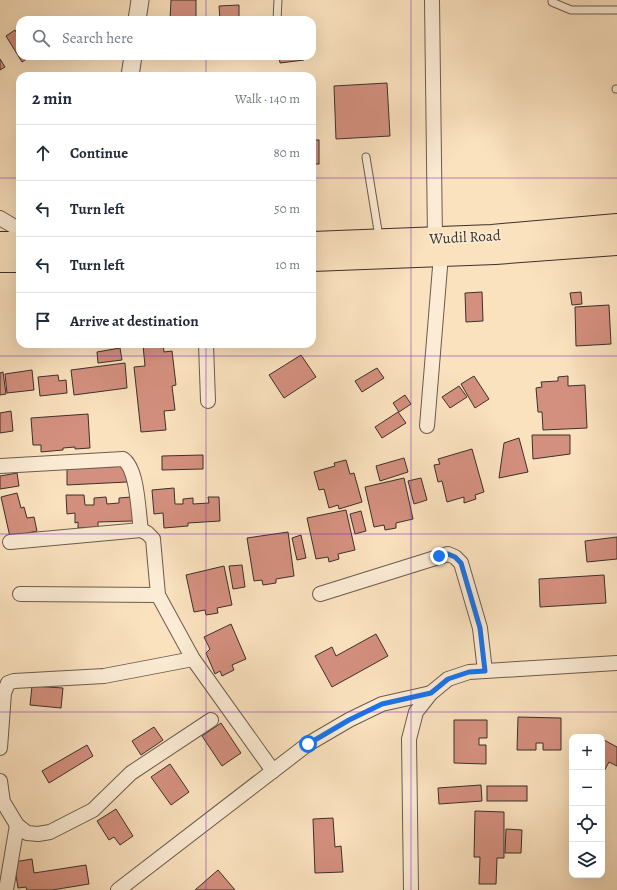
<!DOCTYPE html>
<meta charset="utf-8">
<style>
:root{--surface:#fff;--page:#f6f6f7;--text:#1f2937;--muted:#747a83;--line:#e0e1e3}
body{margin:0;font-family:Alegreya,serif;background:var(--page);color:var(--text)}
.controls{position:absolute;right:12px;bottom:12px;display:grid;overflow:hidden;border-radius:8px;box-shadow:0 4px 16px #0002}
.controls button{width:36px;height:36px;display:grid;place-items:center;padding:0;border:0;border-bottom:1px solid var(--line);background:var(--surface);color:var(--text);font:20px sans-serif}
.stop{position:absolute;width:12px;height:12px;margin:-9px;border:3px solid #1a73e8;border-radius:50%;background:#fff}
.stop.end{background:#1a73e8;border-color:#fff;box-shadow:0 1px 4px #0008}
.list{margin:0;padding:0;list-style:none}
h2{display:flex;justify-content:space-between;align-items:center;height:52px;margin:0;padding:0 16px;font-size:17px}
h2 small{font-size:13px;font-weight:400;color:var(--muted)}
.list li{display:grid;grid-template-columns:26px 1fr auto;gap:12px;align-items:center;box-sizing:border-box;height:56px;padding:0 16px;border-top:1px solid var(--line)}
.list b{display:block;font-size:15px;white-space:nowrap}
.list em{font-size:13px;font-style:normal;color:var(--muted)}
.icon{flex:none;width:22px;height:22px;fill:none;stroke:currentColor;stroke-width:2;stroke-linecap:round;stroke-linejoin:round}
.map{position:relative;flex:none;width:617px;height:890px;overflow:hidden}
.search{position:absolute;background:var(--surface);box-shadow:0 4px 16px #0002;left:16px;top:16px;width:300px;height:44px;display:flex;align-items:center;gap:10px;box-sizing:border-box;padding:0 14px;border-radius:12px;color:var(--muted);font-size:15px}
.panel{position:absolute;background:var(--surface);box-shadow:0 4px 16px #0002;left:16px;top:72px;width:300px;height:276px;border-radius:12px}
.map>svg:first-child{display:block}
</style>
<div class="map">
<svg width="617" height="890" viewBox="0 0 617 890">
<rect width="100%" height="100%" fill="#fbe2bf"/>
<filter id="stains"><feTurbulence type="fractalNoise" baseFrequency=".005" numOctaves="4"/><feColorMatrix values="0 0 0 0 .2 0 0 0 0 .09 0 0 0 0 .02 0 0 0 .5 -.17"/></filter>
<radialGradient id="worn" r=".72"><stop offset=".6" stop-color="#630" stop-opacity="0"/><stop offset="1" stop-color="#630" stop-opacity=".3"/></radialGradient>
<g fill="#d4907f" stroke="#3b3029">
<polygon points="171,0 196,0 196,20 170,20"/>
<polygon points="239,5 239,20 220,20 219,6"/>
<polygon points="15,30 20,38 20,56 31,56 22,62 6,36"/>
<polygon points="279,56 303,56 304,60 280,63"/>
<polygon points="0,59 5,67 0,70"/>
<polygon points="387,83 390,136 336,139 334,86"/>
<rect x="312" y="140" width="7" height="24"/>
<polygon points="482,292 483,321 466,322 465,293"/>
<polygon points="581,292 582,304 572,305 570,293"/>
<polygon points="609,305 611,344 576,346 575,307"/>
<polygon points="163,344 164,352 172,351 176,385 172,386 175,410 164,411 166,430 141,432 134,367 145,366 143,345"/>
<polygon points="120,348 122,360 98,363 97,352"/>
<polygon points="301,355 316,377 284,398 269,375"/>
<polygon points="125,363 127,388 74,395 71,370"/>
<polygon points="377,368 384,378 362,392 355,381"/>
<polygon points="32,370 34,390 7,393 5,374"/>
<polygon points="3,372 6,394 0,395 0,373"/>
<polygon points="58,375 59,381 66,380 67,393 40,396 38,377"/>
<polygon points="474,376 489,399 475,408 461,384"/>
<polygon points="568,376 568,386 585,385 587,428 543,430 542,412 538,412 536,388 542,387 541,382 558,381 558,377"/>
<polygon points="459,386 467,397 450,408 442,397"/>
<polygon points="405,395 411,404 399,412 393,403"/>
<polygon points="11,411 13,431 0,433 0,413"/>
<polygon points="398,412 406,423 382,438 375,427"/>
<polygon points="88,414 90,448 75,449 75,447 63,448 63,450 41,452 41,445 33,445 31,418"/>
<polygon points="532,435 570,435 570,454 533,459"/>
<polygon points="519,438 528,472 499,478 504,443"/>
<polygon points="472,449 484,492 475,495 476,499 464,503 464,497 447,502 442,481 438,482 434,465 440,464 438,459"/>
<polygon points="203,455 203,469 162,470 162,456"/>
<polygon points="404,458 408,472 380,481 376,466"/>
<polygon points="346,460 350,474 354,473 362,502 339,509 338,505 329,508 324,489 319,490 314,472 335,466 334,463"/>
<polygon points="127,466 127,482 67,485 67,469"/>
<polygon points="17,473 19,486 0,489 0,476"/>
<polygon points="404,478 413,519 396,523 396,528 385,530 384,525 374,527 365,487"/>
<polygon points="421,478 427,500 414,504 408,481"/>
<polygon points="174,488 175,504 183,504 183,499 193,498 193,504 209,503 208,497 219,497 220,521 188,523 188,526 164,528 163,513 154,514 152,490"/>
<polygon points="17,493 21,508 24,507 27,518 34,517 37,531 10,537 1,497"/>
<polygon points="66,495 84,495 85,505 94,505 94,498 106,497 107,504 119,503 119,498 131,497 133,521 98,522 98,527 78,528 78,522 75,523 75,513 67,514"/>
<polygon points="346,510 355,550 338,554 339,559 329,562 328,557 316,559 307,518"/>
<polygon points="361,511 366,531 355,534 350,514"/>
<polygon points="288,532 294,576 276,579 276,583 263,585 262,580 254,581 247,538"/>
<polygon points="301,535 306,558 297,560 292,538"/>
<polygon points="617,537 617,559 587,562 585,541"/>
<polygon points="242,565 245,587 233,589 229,566"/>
<polygon points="224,566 232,605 217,608 218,613 206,615 205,610 194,612 186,575"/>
<polygon points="604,575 606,603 540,607 539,579"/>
<polygon points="231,624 246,659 232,665 234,670 222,676 220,671 215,674 206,653 210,649 204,637"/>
<polygon points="376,634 388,656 332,687 315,656 332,647 336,656"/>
<polygon points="32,686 63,688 61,708 30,705"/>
<polygon points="518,717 561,718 561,750 543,750 543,743 536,743 536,750 517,750"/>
<polygon points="454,720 487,720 487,738 479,738 479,745 486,745 486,764 454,763"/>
<polygon points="221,723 241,753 222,766 202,736"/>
<polygon points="154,727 163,740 141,755 132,741"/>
<polygon points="604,740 617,747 617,766 609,762 602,775 602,743"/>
<polygon points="87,745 93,756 49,783 42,771"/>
<polygon points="170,764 189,792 171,805 151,777"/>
<polygon points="481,785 482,801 439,804 438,788"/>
<rect x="487" y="786" width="40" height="15"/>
<polygon points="116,809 133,836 120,845 114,837 109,840 97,821"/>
<polygon points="475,811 504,812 504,858 497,858 496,884 479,884 480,857 474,857"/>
<polygon points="333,818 335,847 341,846 343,872 315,873 313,819"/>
<polygon points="506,829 522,830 521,853 505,853"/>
<polygon points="32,859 34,873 86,865 89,884 52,890 27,890 26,887 18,888 14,862"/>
<polygon points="218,870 235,890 195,890"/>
</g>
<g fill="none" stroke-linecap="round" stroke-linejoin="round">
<defs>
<g id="service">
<polyline points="552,0 552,2 571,10 617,10"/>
<polyline points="277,20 278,0"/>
<polyline points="616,89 617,89"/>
<polyline points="366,157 379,237"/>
</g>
<g id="minor">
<polyline points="432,0 435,239"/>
<polyline points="0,218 20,230"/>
<polyline points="206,344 208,401"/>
<polyline points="427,426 441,255"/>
<path d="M0,466L123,459C138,469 138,512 141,530"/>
<polyline points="10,542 141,530 147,533 153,539 158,595 193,659 273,771"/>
<polyline points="20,594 158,595"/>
<polyline points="320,594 448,554 455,557 461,563 480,628 485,671"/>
<polyline points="0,748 4,693 8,683 14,681 104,676 193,659"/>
<polyline points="0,781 3,802 17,825 27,833 38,834 50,832 93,810 131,773 211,720"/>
<polyline points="6,890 17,825"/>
<polyline points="118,890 308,744 349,720 382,704 431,693"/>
<polyline points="411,890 409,739 416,712 431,693 448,679 469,672 617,663"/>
</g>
<g id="tertiary">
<polyline points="137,20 140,0"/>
<polyline points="130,76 133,56"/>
</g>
<g id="primary">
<polyline points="0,243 20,243"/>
<polyline points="312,243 492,236 617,225"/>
<polyline points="312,260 495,253 617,244"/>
<polyline points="0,261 20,261"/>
</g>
</defs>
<use href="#service" stroke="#6b5c4e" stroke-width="9"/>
<use href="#minor" stroke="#6b5c4e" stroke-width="16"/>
<use href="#tertiary" stroke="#6b5c4e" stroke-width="19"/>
<use href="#primary" stroke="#3b3029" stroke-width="24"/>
<use href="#service" stroke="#fcecd5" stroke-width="7"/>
<use href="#minor" stroke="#fcecd5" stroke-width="14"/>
<use href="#tertiary" stroke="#fcecd5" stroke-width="17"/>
<use href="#primary" stroke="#fbe2bf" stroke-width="22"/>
</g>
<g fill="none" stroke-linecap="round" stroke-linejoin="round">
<polyline stroke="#1a73e8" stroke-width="5" points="308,744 349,720 382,704 431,693 448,679 469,672 485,671 480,628 461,563 455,557 448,554 439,556"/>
</g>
<path fill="none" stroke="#7b2cbf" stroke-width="1" stroke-opacity="0.55" d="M206,0V20M411,0V890M206,56V76M0,178H20M312,178H617M206,344V890M0,356H617M0,534H617M0,712H617"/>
<g text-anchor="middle" stroke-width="3" stroke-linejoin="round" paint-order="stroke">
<g font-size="15" fill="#3b3029" stroke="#fcecd5">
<text transform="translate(465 237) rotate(-3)" y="5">Wudil Road</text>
</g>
</g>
<rect width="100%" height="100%" filter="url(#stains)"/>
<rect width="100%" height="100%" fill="url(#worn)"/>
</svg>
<div class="controls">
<button>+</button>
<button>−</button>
<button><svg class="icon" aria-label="locate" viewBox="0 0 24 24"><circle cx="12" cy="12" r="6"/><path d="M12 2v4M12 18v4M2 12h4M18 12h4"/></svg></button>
<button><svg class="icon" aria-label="layers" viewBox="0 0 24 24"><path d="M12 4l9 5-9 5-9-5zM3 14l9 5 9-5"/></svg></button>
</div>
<div class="stop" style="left:308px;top:744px"></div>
<div class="stop end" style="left:439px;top:556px"></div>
<div class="search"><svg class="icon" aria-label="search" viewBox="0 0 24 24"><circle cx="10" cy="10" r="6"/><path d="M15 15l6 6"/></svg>Search here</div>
<section class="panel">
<h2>2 min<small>Walk · 140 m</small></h2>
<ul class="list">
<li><svg class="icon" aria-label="ahead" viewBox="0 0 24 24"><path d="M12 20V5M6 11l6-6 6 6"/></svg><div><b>Continue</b></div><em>80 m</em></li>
<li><svg class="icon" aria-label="left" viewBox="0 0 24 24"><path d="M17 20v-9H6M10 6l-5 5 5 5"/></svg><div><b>Turn left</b></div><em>50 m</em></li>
<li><svg class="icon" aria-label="left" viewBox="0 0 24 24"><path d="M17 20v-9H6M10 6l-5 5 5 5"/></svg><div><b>Turn left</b></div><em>10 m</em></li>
<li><svg class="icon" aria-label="arrive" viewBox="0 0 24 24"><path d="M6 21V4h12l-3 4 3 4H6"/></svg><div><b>Arrive at destination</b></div></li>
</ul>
</section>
</div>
